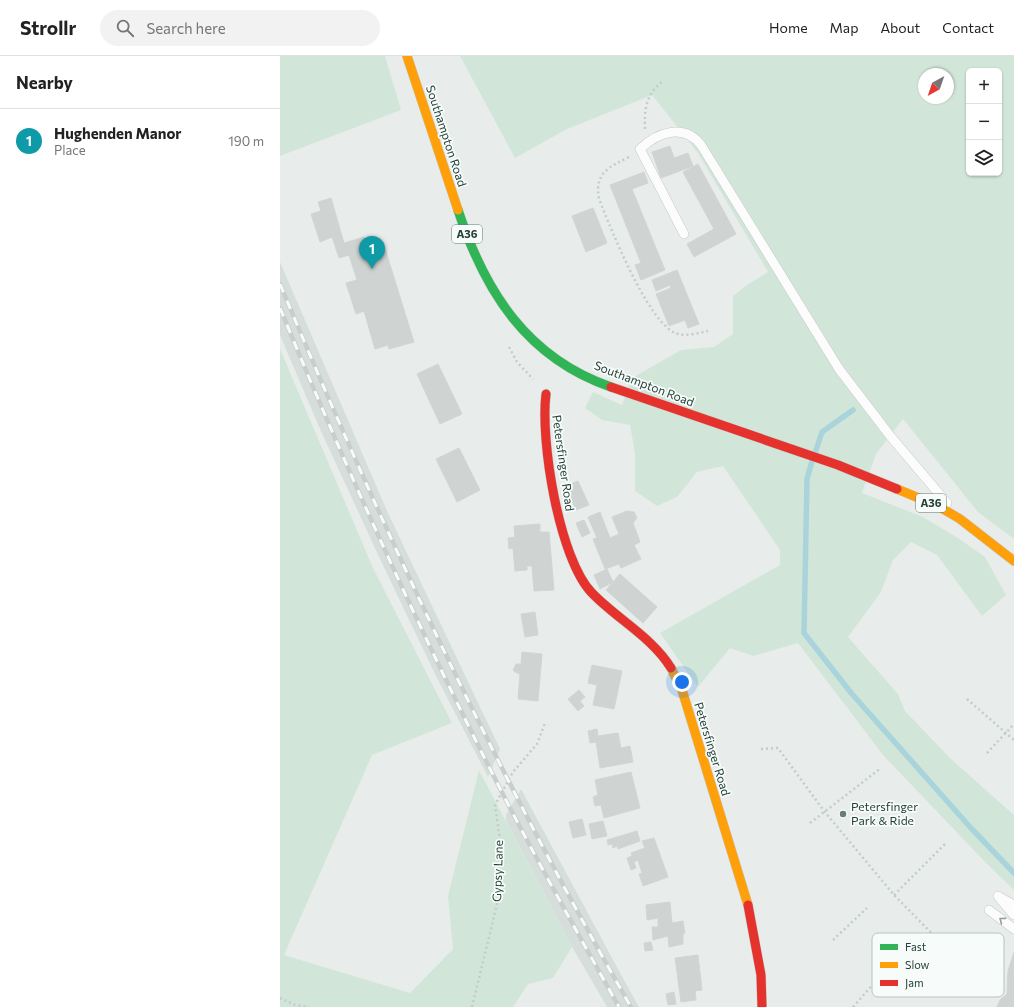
<!DOCTYPE html>
<meta charset="utf-8">
<style>
:root{--surface:#fff;--page:#f2f2f2;--text:#222;--muted:#767676;--line:#e0e0e0;--accent:#0b8043}
body{margin:0;font-family:Commissioner,sans-serif;background:var(--page);color:var(--text)}
.controls{position:absolute;right:12px;top:12px;display:grid;overflow:hidden;border-radius:6px;box-shadow:0 1px 3px #0004}
.controls button{width:36px;height:36px;display:grid;place-items:center;padding:0;border:0;border-bottom:1px solid var(--line);background:var(--surface);color:var(--text);font:20px sans-serif}
.compass{position:absolute;left:638px;top:12px;width:36px;height:36px;border-radius:50%;background:var(--surface);box-shadow:0 1px 3px #0004;rotate:220deg}
.you{position:absolute;left:402px;top:626px;width:14px;height:14px;margin:-10px;border:3px solid #fff;border-radius:50%;background:#1a73e8;box-shadow:0 0 0 6px #1a73e833}
.badge{display:grid;place-items:center;width:26px;height:26px;border-radius:50%;background:var(--accent);color:#fff;font-size:13px;font-weight:700}
.pin{position:absolute;translate:-50% -33px;filter:drop-shadow(0 1px 2px #0008)}
.pin::after{content:'';position:absolute;top:21px;width:14px;height:12px;background:inherit;clip-path:polygon(0 0,100% 0,50% 100%)}
.list{margin:0;padding:0;list-style:none}
h2{display:flex;justify-content:space-between;align-items:center;height:52px;margin:0;padding:0 16px;font-size:17px}
h2 small{font-size:13px;font-weight:400;color:var(--muted)}
.list li{display:grid;grid-template-columns:26px 1fr auto;gap:12px;align-items:center;box-sizing:border-box;height:64px;padding:0 16px;border-top:1px solid var(--line)}
.list b{display:block;font-size:15px;white-space:nowrap}
.list p{margin:0;font-size:13px;white-space:nowrap;color:var(--muted)}
.list em{font-size:13px;font-style:normal;color:var(--muted)}
.icon{flex:none;width:22px;height:22px;fill:none;stroke:currentColor;stroke-width:2;stroke-linecap:round;stroke-linejoin:round}
.map{position:relative;flex:none;width:734px;height:951px;overflow:hidden}
header{display:flex;align-items:center;gap:24px;box-sizing:border-box;height:56px;padding:0 20px;background:var(--surface);border-bottom:1px solid var(--line)}
header strong{font-size:19px}
nav{display:flex;gap:22px;margin-inline-start:auto;font-size:14px}
.search{width:280px;height:36px;background:var(--page);display:flex;align-items:center;gap:10px;box-sizing:border-box;padding:0 14px;border-radius:22px;color:var(--muted);font-size:15px}
main{display:flex}
aside{flex:1;background:var(--surface)}
.map>svg:first-child{display:block}
</style>
<header>
<strong>Strollr</strong>
<div class="search"><svg class="icon" aria-label="search" viewBox="0 0 24 24"><circle cx="10" cy="10" r="6"/><path d="M15 15l6 6"/></svg>Search here</div>
<nav><a>Home</a><a>Map</a><a>About</a><a>Contact</a></nav>
</header>
<main>
<aside>
<h2>Nearby<small></small></h2>
<ul class="list">
<li><span class="badge" style="background:#0f9aa8">1</span><div><b>Hughenden Manor</b><p>Place</p></div><em>190 m</em></li>
</ul>
</aside>
<div class="map">
<svg width="734" height="951" viewBox="0 0 734 951">
<rect width="100%" height="100%" fill="#e8edeb"/>
<g fill="#d6dedb">
<polygon points="0,206 107,455 220,693 208,721 156,620 100,503 40,373 0,279"/>
<polygon points="241,733 338,913 359,951 327,951 292,891 226,765 226,759"/>
</g>
<g fill="#d1e6d8" fill-rule="evenodd">
<polygon points="0,0 105,0 121,54 0,100"/>
<path d="M180,0H734V483L698,456L623,363L596,398L582,437L643,461L678,482L705,501L726,539L702,560L657,499L631,486L613,504L601,536L568,581L618,638L625,655L671,703L734,759V834L706,807L603,699L518,587L473,600L450,592L418,631L380,577L500,509V494L443,410L417,416L397,441L377,450L355,435V397L350,369L322,364L305,352L313,336L342,349L352,322L401,294L434,291L453,278V240L467,229L488,216L418,97L372,39L287,73L235,102ZM689,15H719V117H689ZM644,18H668V42H644Z"/>
<polygon points="0,293 93,512 172,667 92,699 4,899 130,937 173,893 168,840 199,714 292,891 273,922 248,928 233,951 0,951"/>
</g>
<g fill="none" stroke-linecap="round" stroke-linejoin="round">
<g stroke="#a9d4db" stroke-width="5.5">
<polyline points="535,397 542,376 573,354"/>
<polyline points="532,405 527,423 524,577 572,638 690,771 734,817"/>
</g>
</g>
<g fill="#cfd4d2" stroke="#d1d6d4">
<polygon points="390,90 394,102 408,97 413,110 381,122 372,96"/>
<polygon points="418,108 456,178 414,201 407,188 434,173 403,116"/>
<polygon points="364,116 368,127 352,133 385,214 361,224 355,209 361,207 330,129"/>
<polygon points="51,142 64,187 84,181 87,191 103,186 134,286 109,293 108,289 95,293 84,255 76,258 66,227 77,224 69,199 59,202 52,181 40,186 31,158 41,155 38,146"/>
<polygon points="313,152 327,187 306,196 292,160"/>
<polygon points="397,214 419,268 408,272 405,264 389,270 376,238 391,232 390,229 376,235 372,224"/>
<polygon points="158,308 182,358 160,368 137,318"/>
<polygon points="179,392 200,434 177,446 156,403"/>
<polygon points="298,425 309,449 296,454 285,430"/>
<polygon points="347,455 354,456 357,462 353,467 360,486 354,489 361,503 341,512 339,508 325,513 313,483 317,482 308,461 320,456 330,482 339,478 332,461"/>
<polygon points="304,464 310,477 302,481 296,467"/>
<polygon points="260,468 260,476 269,476 274,534 254,535 252,510 247,510 247,514 235,515 233,492 229,493 228,482 235,481 234,470"/>
<polygon points="327,513 333,526 320,533 314,519"/>
<polygon points="340,518 377,551 363,567 326,534"/>
<polygon points="255,556 258,579 245,581 241,558"/>
<polygon points="242,596 262,598 258,645 238,643 240,618 235,616 233,614 236,608 241,608"/>
<polygon points="312,609 342,615 334,653 313,649 317,629 308,627"/>
<polygon points="299,634 305,641 300,645 304,650 298,655 288,643"/>
<polygon points="317,673 318,680 338,677 341,692 350,690 353,706 320,712 316,686 310,687 308,675"/>
<polygon points="351,716 360,752 324,762 321,749 315,750 313,741 318,739 315,724"/>
<polygon points="302,763 306,779 293,782 289,766"/>
<polygon points="323,765 327,780 312,783 309,768"/>
<polygon points="357,775 360,785 338,793 337,790 333,792 332,788 328,789 327,784"/>
<polygon points="374,782 388,821 363,830 359,818 362,817 358,804 354,806 356,812 351,814 347,802 352,800 351,797 365,792 362,785"/>
<polygon points="390,846 392,867 403,865 405,877 403,878 403,888 389,891 388,880 373,884 372,871 378,871 378,862 367,864 366,849"/>
<polygon points="371,886 373,894 365,895 364,887"/>
<polygon points="734,896 734,951 717,951 720,944 727,938 728,915"/>
<polygon points="418,899 422,934 415,935 416,944 401,946 395,902"/>
<polygon points="394,936 396,948 388,949 386,938"/>
</g>
<g fill="none" stroke-linecap="round" stroke-linejoin="round">
<defs>
<g id="lane">
<path d="M404,178L360,93C378,76 404,67 421,89L559,313L611,381L667,447"/>
<polyline points="718,840 734,859"/>
<polyline points="721,842 734,849"/>
<polyline points="709,854 734,873"/>
</g>
<path id="fast" d="M178,154C205,236 247,302 331,331"/>
<g id="slow">
<polyline points="127,0 178,154"/>
<polyline points="617,433 658,450 680,463 734,505"/>
<polyline points="391,612 402,634 468,849"/>
</g>
<g id="jam">
<polyline points="331,331 558,409 617,433"/>
<path d="M266,338C260,384 279,503 312,537C337,563 372,581 391,612"/>
<polyline points="468,849 481,919 482,951"/>
</g>
</defs>
<use href="#lane" stroke="#c5cac8" stroke-width="10"/>
<use href="#fast" stroke="#c3cbc8" stroke-width="10"/>
<use href="#slow" stroke="#c3cbc8" stroke-width="10"/>
<use href="#jam" stroke="#c3cbc8" stroke-width="10"/>
<g stroke="#c3ccca" stroke-width="2.5" stroke-dasharray="2 3" stroke-linecap="butt">
<path d="M365,73C364,54 366,38 382,26"/>
<path d="M349,101C329,111 314,117 319,143C331,173 367,264 395,277C405,281 418,277 428,275"/>
<polyline points="229,291 237,306 253,323"/>
<polyline points="687,643 734,684"/>
<polyline points="481,693 498,692 544,755 614,839 678,904 701,919 714,920"/>
<polyline points="707,697 734,668"/>
<polyline points="530,767 601,712"/>
<polyline points="614,839 666,787"/>
<polyline points="553,884 587,852"/>
<polyline points="608,939 639,906"/>
<polyline points="0,942 15,949 29,951"/>
<polyline points="192,951 219,840 216,823 221,791 215,749 233,716 257,688 265,667"/>
<polyline points="573,951 595,926"/>
</g>
<use href="#lane" stroke="#fcfcfc" stroke-width="9"/>
<use href="#fast" stroke="#30b455" stroke-width="9"/>
<use href="#slow" stroke="#ff9f0a" stroke-width="9"/>
<use href="#jam" stroke="#e5322d" stroke-width="9"/>
<defs>
<g id="rail">
<path d="M0,228C103,475 217,718 351,951"/>
<path d="M0,252C70,422 146,589 230,752C265,819 302,885 339,951"/>
</g>
</defs>
<use href="#rail" stroke="#c9cdcc" stroke-width="4.5"/>
<use href="#rail" stroke="#f7fbf9" stroke-width="3" stroke-dasharray="9" stroke-linecap="butt"/>
</g>
<defs><path id="oneway-chevron" d="M-2-3.5L2.5 0L-2 3.5" fill="none" stroke-width="1.6" stroke-linecap="round" stroke-linejoin="round"/></defs>
<use stroke="#909f9b" href="#oneway-chevron" transform="translate(722 864) rotate(-143)"/>
<circle fill="#697e78" stroke="#f7fbf9" stroke-width="1.5" cx="563" cy="758" r="4"/>
<g text-anchor="middle" stroke-width="3.5" stroke-linejoin="round" paint-order="stroke">
<g fill="#f7fbf9" stroke="#637a73" stroke-width="1">
<rect x="172" y="169" width="30" height="18" rx="3"/>
<rect x="636" y="438" width="30" height="18" rx="3"/>
</g>
<g font-size="11" font-weight="bold" fill="#24423a">
<text x="187" y="182">A36</text>
<text x="651" y="451">A36</text>
</g>
<g font-size="12" fill="#24423a" stroke="#f7fbf9">
<text transform="translate(166 80) rotate(72)" y="4">Southampton Road</text>
<text transform="translate(364 328) rotate(21)" y="4">Southampton Road</text>
<text transform="translate(283 407) rotate(82)" y="4">Petersfinger Road</text>
<text transform="translate(432 693) rotate(73)" y="4">Petersfinger Road</text>
<text transform="translate(218 815) rotate(-88)" y="4">Gypsy Lane</text>
</g>
<g font-size="12" fill="#24423a" stroke="#f7fbf9" text-anchor="start">
<text x="571" y="755">Petersfinger<tspan x="571" dy="14">Park &amp; Ride</tspan></text>
</g>
</g>
<rect x="592" y="877" width="132" height="64" rx="6" fill="#f7fbf9" stroke="#b8c4c0" stroke-width="1"/>
<rect x="600" y="888" width="18" height="6" fill="#30b455"/>
<rect x="600" y="906" width="18" height="6" fill="#ff9f0a"/>
<rect x="600" y="924" width="18" height="6" fill="#e5322d"/>
<g font-size="11" fill="#24423a">
<text x="625" y="895">Fast</text>
<text x="625" y="913">Slow</text>
<text x="625" y="931">Jam</text>
</g>
</svg>
<div class="controls">
<button>+</button>
<button>−</button>
<button><svg class="icon" aria-label="layers" viewBox="0 0 24 24"><path d="M12 4l9 5-9 5-9-5zM3 14l9 5 9-5"/></svg></button>
</div>
<svg class="compass" viewBox="-18 -18 36 36"><path d="M0-13l5 13h-10z" fill="#e53935"/><path d="M0 13l5-13h-10z" fill="#767676"/></svg>
<div class="you"></div>
<div class="pin badge" style="left:92px;top:213px;background:#0f9aa8">1</div>
</div>
</main>
